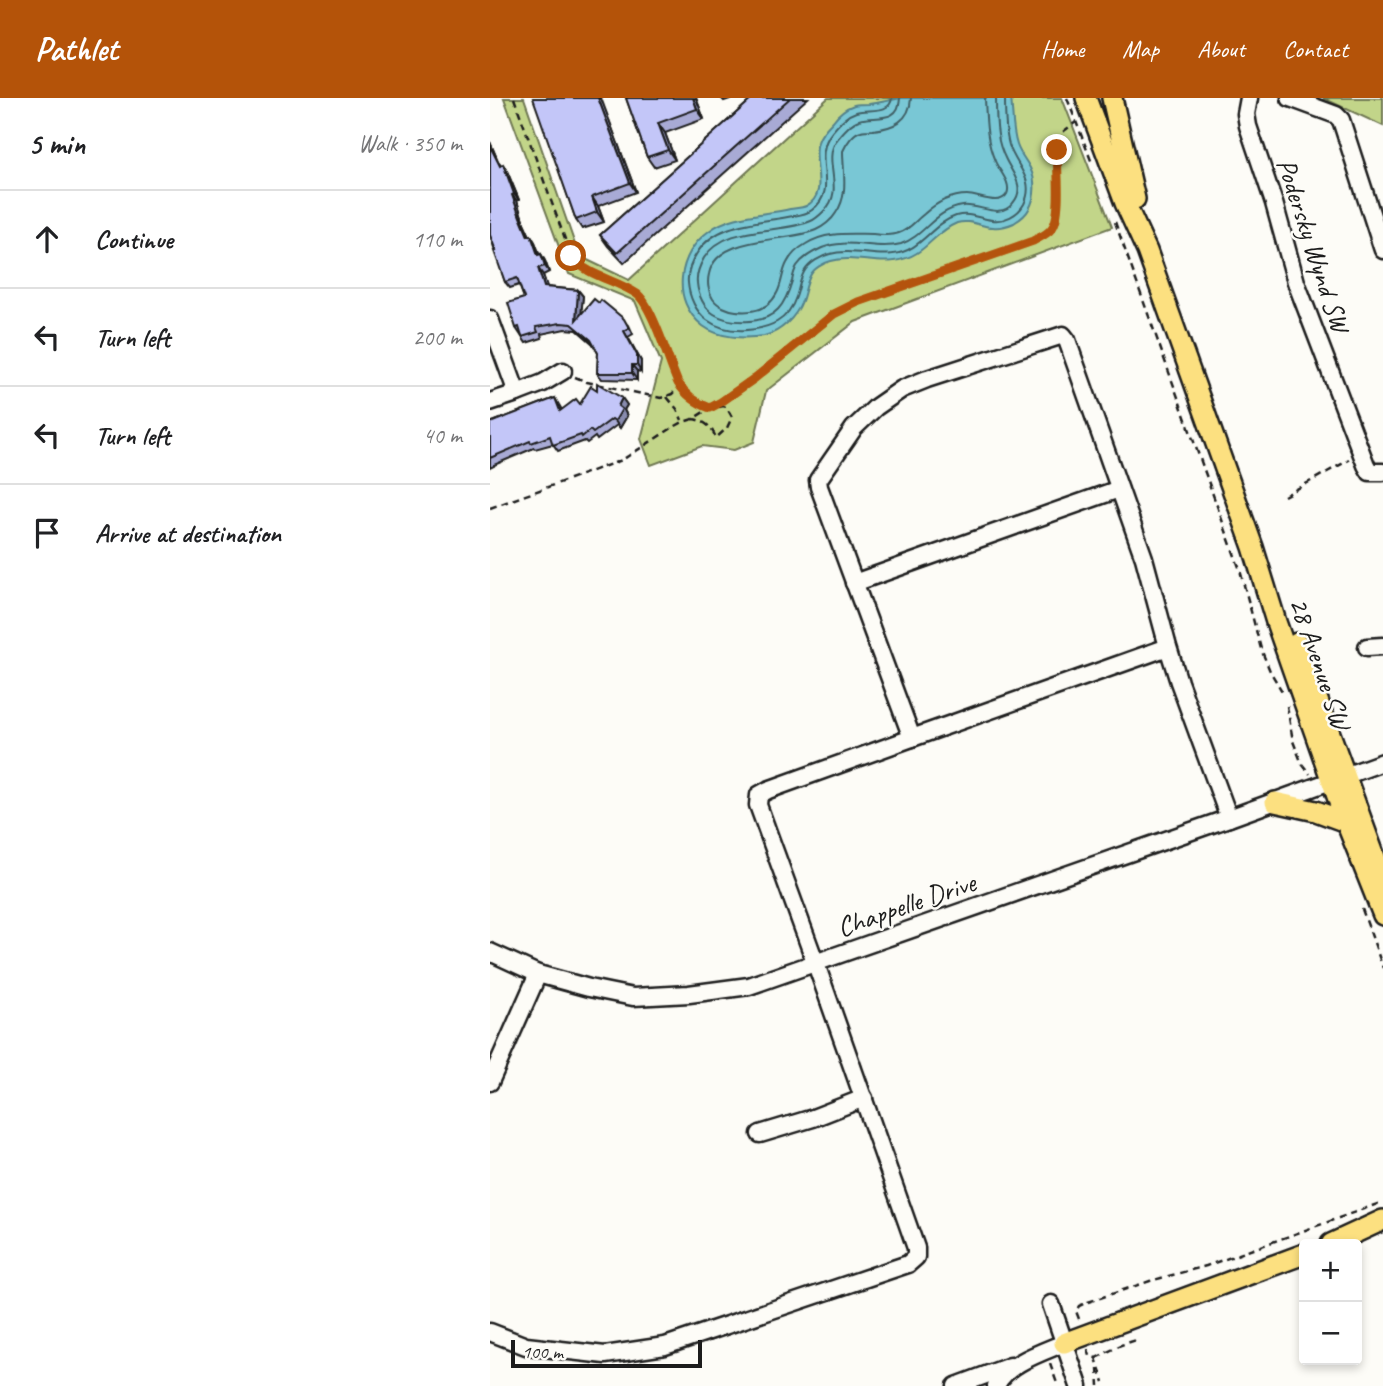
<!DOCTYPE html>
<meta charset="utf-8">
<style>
:root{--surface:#fff;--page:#f6f6f6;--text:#202124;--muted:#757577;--line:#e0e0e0;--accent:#b45309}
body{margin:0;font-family:Caveat,sans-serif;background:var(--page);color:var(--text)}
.controls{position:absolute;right:21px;bottom:21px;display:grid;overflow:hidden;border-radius:7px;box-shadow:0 4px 10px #0003}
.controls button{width:63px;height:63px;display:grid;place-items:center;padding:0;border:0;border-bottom:2px solid var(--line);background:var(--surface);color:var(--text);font:35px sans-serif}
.scale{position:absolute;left:21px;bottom:18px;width:191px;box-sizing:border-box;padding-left:7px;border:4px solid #1c1c1c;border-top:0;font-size:19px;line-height:24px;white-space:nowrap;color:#1c1c1c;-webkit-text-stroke:5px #fdfcf7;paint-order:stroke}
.stop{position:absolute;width:21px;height:21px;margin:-16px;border:5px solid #b45309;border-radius:50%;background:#fff}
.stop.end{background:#b45309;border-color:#fff;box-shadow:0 2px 7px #0008}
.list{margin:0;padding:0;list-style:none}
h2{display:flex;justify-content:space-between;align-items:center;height:91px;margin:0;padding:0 28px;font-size:30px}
h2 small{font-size:23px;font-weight:400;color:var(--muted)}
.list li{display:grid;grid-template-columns:46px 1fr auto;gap:21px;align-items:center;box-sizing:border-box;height:98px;padding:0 28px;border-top:2px solid var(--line)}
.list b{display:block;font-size:26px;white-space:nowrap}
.list em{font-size:23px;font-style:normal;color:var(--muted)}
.icon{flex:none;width:38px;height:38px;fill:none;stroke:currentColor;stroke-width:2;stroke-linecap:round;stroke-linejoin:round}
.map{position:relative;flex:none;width:893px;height:1288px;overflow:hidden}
header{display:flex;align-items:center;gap:42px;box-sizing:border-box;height:98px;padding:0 35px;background:var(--accent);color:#fff}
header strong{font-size:33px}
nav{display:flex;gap:38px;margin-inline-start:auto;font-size:24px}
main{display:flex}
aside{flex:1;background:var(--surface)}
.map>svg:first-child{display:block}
</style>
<header>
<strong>Pathlet</strong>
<nav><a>Home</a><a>Map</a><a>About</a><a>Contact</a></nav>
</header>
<main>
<aside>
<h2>5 min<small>Walk · 350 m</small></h2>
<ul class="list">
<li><svg class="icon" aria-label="ahead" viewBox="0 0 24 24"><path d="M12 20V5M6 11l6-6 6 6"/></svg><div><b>Continue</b></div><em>110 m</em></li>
<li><svg class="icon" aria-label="left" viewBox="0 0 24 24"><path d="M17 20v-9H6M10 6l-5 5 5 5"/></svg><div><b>Turn left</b></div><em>200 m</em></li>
<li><svg class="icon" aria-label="left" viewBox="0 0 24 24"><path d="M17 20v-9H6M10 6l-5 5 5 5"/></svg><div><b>Turn left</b></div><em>40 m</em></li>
<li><svg class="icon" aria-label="arrive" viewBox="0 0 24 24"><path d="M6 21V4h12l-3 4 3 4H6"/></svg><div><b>Arrive at destination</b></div></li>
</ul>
</aside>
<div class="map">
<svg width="893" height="1288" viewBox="0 0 893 1288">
<rect width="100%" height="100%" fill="#fdfcf7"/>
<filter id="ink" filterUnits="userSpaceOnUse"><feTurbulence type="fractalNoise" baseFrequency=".0143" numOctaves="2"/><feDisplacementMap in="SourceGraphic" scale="14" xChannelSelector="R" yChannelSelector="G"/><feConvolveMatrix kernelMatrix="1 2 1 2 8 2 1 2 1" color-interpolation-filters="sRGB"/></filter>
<g filter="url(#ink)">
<g fill="#c2d589" stroke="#6f7852" stroke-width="2">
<polygon points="14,0 34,0 89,158 139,182 338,0 572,0 622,129 365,224 276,293 264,344 244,352 212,348 161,367 151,341 171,264 145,203 79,176"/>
<polygon points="833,0 893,0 893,28"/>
</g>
<path fill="#79c7d5" stroke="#54838b" stroke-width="2" d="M411,0H521C523,16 522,32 527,47C530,56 536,62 540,70C546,82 546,99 539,111C536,117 529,122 524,125C517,128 510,130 503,129C491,129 480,121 467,125C442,135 436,159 404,163C384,166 361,157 341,163C333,165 323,171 320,178C316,186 315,195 312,203C306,219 291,234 274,238C254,241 229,240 213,228C180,203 188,155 219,133C241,116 274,117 300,111C305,110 312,110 316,108C340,96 321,64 328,44C330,36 337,29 343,23C348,16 355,10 364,7C368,6 374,6 379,6C390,5 401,2 411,0Z"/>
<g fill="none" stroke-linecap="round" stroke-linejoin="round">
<g stroke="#416066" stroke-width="2">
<path d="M402,0C400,17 378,10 366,14C356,17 349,26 342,34C320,61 351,90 322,112C317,116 310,117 303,118C270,125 227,123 207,155C201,164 197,174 198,185C199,199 206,214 217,222C228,230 243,233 257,232C280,230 298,223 306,199C309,191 310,181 314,174C319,165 331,158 340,156C360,150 383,159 403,156C432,153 441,126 466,118C480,114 489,121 502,122C514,124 528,117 534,106C546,81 526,69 519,47C515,33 515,15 515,0"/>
<path d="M410,0C409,26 386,17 369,22C360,25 352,35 346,43C332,64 356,92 334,113C330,117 326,121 321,123C288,137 236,125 214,160C210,167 206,176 207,185C208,197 214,210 224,216C235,223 247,224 260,223C286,221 295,207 302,183C303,178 304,173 307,168C313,159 323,154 332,150C357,139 386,153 411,146C435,138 444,112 473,108C490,106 510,122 523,105C536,90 523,76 516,62C512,54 509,46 508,37C506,25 506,12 506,0"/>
<path d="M421,0C420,23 403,30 383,32C380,32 374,32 371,33C363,35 356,46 353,53C353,75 359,96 346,115C342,122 333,129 326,132C297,145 227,136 219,176C217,184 218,194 223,201C228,208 238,212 246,213C263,215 279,211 287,195C292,186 292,174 297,165C301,157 309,150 316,146C336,133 360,136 383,136C391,137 401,138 409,135C419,132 426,122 434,116C446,105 461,97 477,97C488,97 510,109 517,96C522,85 509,73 505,63C496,43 496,21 495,0"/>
</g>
<defs>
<g id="minor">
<polyline points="759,0 756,16 758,28 784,105 806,184 876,367 880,374 893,374"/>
<polyline points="800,0 846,17 851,22 893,152"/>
<polyline points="0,221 27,295 0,304"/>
<polyline points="27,295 53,285 73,273"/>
<polyline points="364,485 629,391"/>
<polyline points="678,549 422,640 329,389 328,382 364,330 386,309 412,291 437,281 573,237 577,242 654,460 678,549 689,584 739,720"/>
<polyline points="877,549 893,548"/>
<polyline points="0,854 48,876 99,890 143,899 199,896 259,888 739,720 893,664"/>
<polyline points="0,984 48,876"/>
<polyline points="270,1036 323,1020 374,1000"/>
<polyline points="561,1206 589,1288"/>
<polyline points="0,1234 36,1248 115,1257 175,1248 418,1166 426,1159 426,1150 326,866 268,707 269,697 278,692 422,640"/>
<polyline points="466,1288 520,1268"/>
<path d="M506,1288C515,1266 553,1254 574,1245"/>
</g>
<g id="major">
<polyline points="596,0 635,105 657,153 763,449 786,524 856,724 893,817"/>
<polyline points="622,0 645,101"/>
<polyline points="807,545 893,781"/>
<polyline points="785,704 826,713 856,724"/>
<polyline points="841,1146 893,1122"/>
<polyline points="574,1245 814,1156"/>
</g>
</defs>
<use href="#minor" stroke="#1c1c1c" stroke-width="21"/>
<use href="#major" stroke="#1c1c1c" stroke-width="24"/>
<g stroke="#1c1c1c" stroke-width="2.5" stroke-dasharray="7 5" stroke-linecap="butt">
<path d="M24,0L81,158C98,180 126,180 147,196C162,208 179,265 188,285C196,297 206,305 220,310L231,304L265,280L344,216L368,204L543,143C551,139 561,135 565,126C572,108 566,63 567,41L574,33L586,24"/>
<polyline points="577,0 602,65"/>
<polyline points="625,124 750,472 771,551 780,573 793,595"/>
<polyline points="85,279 97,284 171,300 182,296 190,288"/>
<polyline points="177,299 187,311 192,322"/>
<polyline points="794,398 859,362"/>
<path d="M0,410L132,362L182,330L193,324L203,321L220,310L234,308L237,310L242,319L237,330L226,340C221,328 215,323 203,321"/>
<polyline points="797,608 803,643 812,666 820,676"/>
<polyline points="872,811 893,870"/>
<polyline points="589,1221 586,1213 589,1208 598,1204 660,1183 716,1168 893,1104"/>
<polyline points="598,1251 600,1258 606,1260 614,1284"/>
<polyline points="606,1260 631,1247 646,1242"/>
<polyline points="560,1266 568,1288"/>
<polyline points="608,1270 609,1288"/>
</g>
<use href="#minor" stroke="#fdfcf7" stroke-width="16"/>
<use href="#major" stroke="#fce080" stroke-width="19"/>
</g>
<g fill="#a8aad5" stroke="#1c1c1c" stroke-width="2">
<polygon points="136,0 206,0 214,21 175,35 185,62 164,69 157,59"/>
<polygon points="231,0 243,0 234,3"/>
<polygon points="263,0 318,0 134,165 118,148 110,137"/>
<polygon points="119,22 146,94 108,108 114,124 92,131 86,122 59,43"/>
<polygon points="0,44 8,63 17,73 29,102 27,103 34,125 40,138 45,144 50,157 51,156 55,163 59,174 53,177 57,189 88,192 93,198 91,215 139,227 143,236 138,239 151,263 151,274 147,273 147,282 112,281 107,275 108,255 103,246 87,232 75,231 51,236 52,240 36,245 26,230 34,200 29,187 20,190 15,184 0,137"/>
<polygon points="107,292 132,300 137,307 134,312 137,318 130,330 127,327 107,342 105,339 97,345 95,343 68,353 63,346 45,351 44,350 4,367 4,368 0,370 0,325 65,300 72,312 90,306"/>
</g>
<g fill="#888bae" stroke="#1c1c1c" stroke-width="2">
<polygon points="108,0 111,0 146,94 140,85"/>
<polygon points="203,0 206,0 214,21 207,11"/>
<polygon points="168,25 175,35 185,62 178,52"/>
<polygon points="0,44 8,63 14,74 6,62 0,48"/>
<polygon points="13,66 17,73 29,102 24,96"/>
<polygon points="22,97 27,103 34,125 43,145 38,138 30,119"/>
<polygon points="102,99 108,108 114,124 107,114"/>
<polygon points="41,137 45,144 52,164 48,157"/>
<polygon points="51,156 55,163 59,174 55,168"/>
<polygon points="48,170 53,177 59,195 54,189"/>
<polygon points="88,192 93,198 90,228 86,222"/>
<polygon points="134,233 151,263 151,274 147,267"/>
<polygon points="142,267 147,273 147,282 142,275"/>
<polygon points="132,300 137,307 134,312 137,318 130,330 125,323 128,308"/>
</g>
<g fill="#c3c6f8" stroke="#1c1c1c" stroke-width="2">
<polygon points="43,0 108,0 140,85 102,99 107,114 86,122"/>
<polygon points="136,0 203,0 207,11 168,25 178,52 157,59"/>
<polygon points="263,0 300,0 127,155 110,137"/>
<polygon points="0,48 10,68 13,66 24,96 22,97 30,119 38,138 41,137 48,157 51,156 55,168 48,170 54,189 88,192 86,222 104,201 109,205 111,202 134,221 139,230 134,233 147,257 147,267 142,267 142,275 107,275 108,255 101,242 82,226 71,225 46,229 48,234 32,239 29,229 26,230 18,205 34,200 27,180 15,184 4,153 6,153 0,137"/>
<polygon points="107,285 132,300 128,308 132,311 125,323 122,321 103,335 100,332 92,339 91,337 63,347 60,338 41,345 40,343 0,360 0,325 65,300 70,313 86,301 90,306 101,288 107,292"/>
</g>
</g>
<g fill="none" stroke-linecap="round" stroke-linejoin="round" filter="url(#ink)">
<path stroke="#b45309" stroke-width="9" d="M81,158C98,179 125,181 147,196C162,207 179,265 188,285C196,297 206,305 220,310L231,304L265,280L344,216L368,204L543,143C550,139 557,137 562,130C572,118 567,69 567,52"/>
</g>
<g text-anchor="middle" stroke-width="5" stroke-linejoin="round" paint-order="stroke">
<g font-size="28" fill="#1c1c1c" stroke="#fdfcf7">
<text transform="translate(824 147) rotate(72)" y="10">Podersky Wynd SW</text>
<text transform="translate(831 565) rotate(71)" y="10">28 Avenue SW</text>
<text transform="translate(416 806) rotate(-19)" y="10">Chappelle Drive</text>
</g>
</g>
</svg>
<div class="controls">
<button>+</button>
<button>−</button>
</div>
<div class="scale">100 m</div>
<div class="stop" style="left:81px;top:158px"></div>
<div class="stop end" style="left:567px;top:52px"></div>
</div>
</main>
